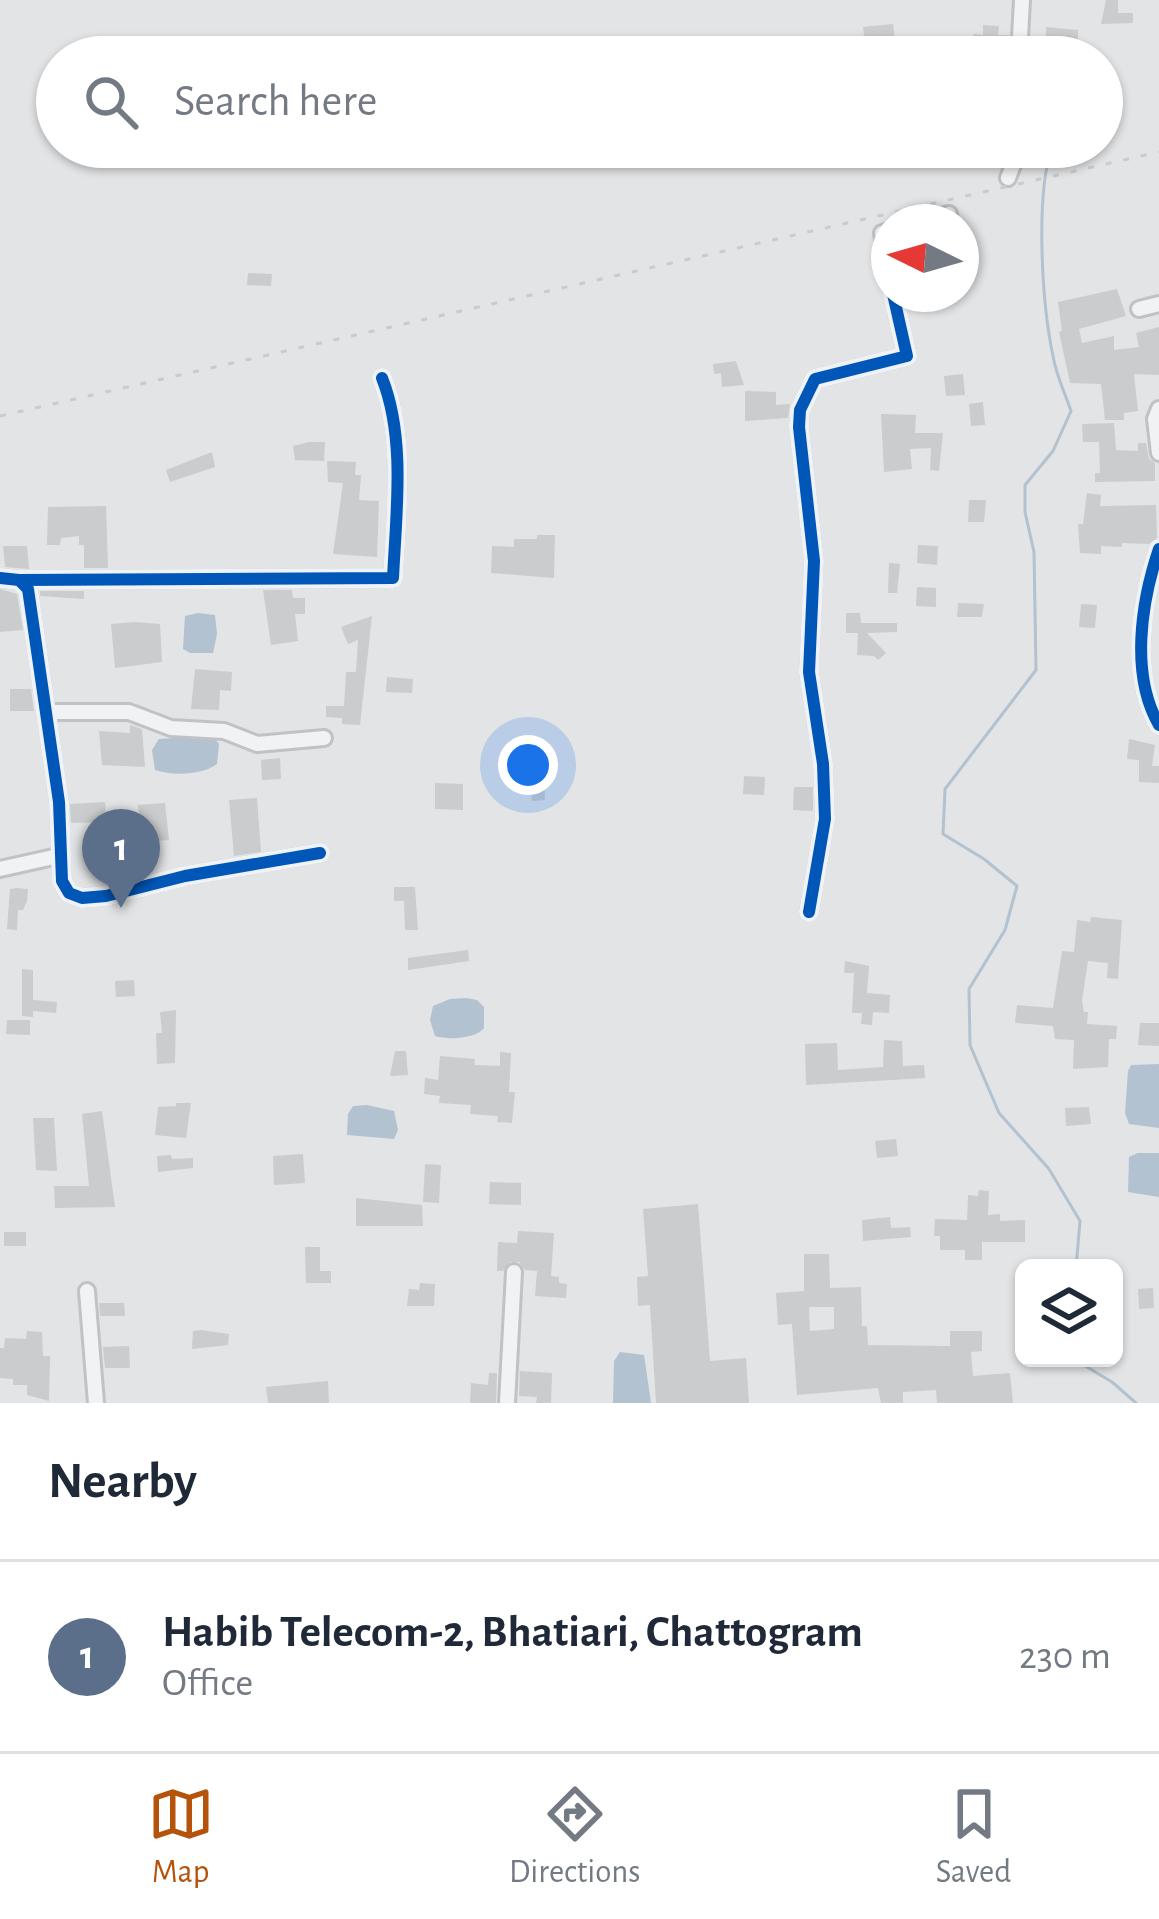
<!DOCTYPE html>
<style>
:root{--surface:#fff;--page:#f2f2f3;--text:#1f2937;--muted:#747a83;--line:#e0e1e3;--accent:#b45309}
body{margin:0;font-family:"Alegreya Sans",sans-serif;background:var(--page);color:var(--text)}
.controls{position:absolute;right:36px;bottom:36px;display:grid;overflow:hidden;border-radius:18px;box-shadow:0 3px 9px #0004}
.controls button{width:108px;height:108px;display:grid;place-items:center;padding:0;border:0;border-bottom:3px solid var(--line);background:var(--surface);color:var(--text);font:60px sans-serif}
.compass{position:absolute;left:871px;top:204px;width:108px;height:108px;border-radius:50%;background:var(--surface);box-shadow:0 3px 9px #0004;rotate:275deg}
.you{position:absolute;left:528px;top:765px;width:42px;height:42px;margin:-30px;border:9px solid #fff;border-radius:50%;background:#1a73e8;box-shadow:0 0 0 18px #1a73e833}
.badge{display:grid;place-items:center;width:78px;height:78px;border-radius:50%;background:var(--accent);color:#fff;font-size:39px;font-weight:700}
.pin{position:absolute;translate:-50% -99px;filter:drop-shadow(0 3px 6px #0008)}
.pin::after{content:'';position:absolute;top:63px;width:42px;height:36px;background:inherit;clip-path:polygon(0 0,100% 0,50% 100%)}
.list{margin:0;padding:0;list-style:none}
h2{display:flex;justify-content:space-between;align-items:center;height:156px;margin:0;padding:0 48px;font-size:51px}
h2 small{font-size:39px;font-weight:400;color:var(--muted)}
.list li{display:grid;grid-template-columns:78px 1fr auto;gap:36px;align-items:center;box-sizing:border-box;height:192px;padding:0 48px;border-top:3px solid var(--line)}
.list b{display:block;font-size:45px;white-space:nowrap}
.list p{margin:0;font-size:39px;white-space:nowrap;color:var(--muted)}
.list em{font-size:39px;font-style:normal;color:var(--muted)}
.icon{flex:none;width:66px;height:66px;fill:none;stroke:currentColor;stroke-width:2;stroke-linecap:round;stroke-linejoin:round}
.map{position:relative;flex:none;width:1159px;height:1403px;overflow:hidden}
.search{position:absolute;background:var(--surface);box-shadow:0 3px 9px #0004;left:36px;right:36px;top:36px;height:132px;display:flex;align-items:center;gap:30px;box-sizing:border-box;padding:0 42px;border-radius:66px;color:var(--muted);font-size:45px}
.sheet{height:348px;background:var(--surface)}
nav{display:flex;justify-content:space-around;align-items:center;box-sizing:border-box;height:168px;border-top:3px solid var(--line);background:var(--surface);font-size:33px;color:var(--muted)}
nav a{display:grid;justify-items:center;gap:6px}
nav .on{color:var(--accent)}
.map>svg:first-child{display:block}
</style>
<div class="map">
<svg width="1159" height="1403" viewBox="0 0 1159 1403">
<rect width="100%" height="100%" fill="#e2e4e6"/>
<g fill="#b2c2d0">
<polygon points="198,613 215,615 217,634 213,653 190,653 183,649 185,616"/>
<path d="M204,736L214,738L219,744L217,764C203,775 173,776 155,770L152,750L159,739Z"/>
<path d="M466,998L477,1000L484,1007V1028C475,1039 449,1040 435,1036L430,1020L433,1006L450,999Z"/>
<polygon points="1159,1064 1159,1128 1129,1124 1125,1113 1128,1071 1131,1065"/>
<polygon points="367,1105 394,1111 398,1130 394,1139 347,1135 348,1114 353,1106"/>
<polygon points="1138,1153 1159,1153 1159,1197 1128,1192 1129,1157"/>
<polygon points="620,1352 644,1355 651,1403 613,1403 614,1361"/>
</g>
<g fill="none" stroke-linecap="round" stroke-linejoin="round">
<g stroke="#b2c2d0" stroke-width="3">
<path d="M1052,147C1035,196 1042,304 1053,356C1056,375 1065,393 1071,411L1053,451L1025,485V512L1034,552L1036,670L945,789L943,834L984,859L1017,886L1005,930L969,989L970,1045L999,1113L1049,1169L1080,1221L1076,1268"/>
<polyline points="1072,1358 1112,1382 1136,1403"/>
</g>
</g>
<g fill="#caccce" fill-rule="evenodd">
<polygon points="1106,0 1118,0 1118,13 1133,13 1133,23 1101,24"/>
<polygon points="893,24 896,49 866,52 863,27"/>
<polygon points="983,25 999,26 998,35 1009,35 1008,54 967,55 968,40 973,40 974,34 983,35"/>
<polygon points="1046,27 1078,30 1078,40 1046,45"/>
<polygon points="974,250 978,269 961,272 961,252"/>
<polygon points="248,273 272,274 271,286 247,285"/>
<polygon points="1117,289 1126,316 1079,329 1082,343 1114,336 1114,350 1139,347 1136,333 1159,327 1159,375 1134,374 1138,411 1124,413 1124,420 1105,420 1101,384 1070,383 1059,332 1062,331 1058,302"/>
<polygon points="736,361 744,385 722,387 721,373 714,374 713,364"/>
<polygon points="963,374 965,395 946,396 944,376"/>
<polygon points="745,391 776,392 776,405 790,404 788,418 745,421"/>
<polygon points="983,402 985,425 971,426 969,404"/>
<polygon points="881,414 916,415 915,433 943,433 939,471 930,470 931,448 910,449 912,469 884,472"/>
<polygon points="1114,423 1116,450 1138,451 1138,443 1146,443 1149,459 1155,463 1155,481 1095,482 1095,473 1100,473 1099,442 1083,442 1082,424"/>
<polygon points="309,442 325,442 324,461 295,460 293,446"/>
<polygon points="212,452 215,467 170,482 166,470"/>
<polygon points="327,461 356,462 355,475 361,475 359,500 379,501 377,557 333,554 343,483 328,482"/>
<polygon points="1087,493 1101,495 1100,506 1156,505 1157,538 1149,544 1122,543 1122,547 1101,546 1101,554 1080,553 1078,524 1083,524"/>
<polygon points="969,500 986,500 984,522 968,522"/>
<polygon points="106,506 108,568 84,568 84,545 79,545 79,536 61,538 60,545 47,545 48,507"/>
<polygon points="537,535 555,535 554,578 491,573 492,546 514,547 514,539 537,539"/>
<polygon points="918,545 938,546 937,565 917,563"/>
<polygon points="3,546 27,546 29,569 5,567"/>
<polygon points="889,563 900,564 897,593 888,593"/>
<polygon points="917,587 936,588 936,607 916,606"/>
<polygon points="0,589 17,594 23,630 0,632"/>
<polygon points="263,590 292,590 293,598 305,598 305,614 295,614 298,641 271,645"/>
<polygon points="40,591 84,591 84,599 40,596"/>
<polygon points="958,603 984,604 982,617 957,617"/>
<polygon points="1081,604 1097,605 1095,628 1079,627"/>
<polygon points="846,613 860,613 861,623 897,623 897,632 867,633 886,653 878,660 874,656 857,655 858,633 846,633"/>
<polygon points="372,616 360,725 342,724 342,718 326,717 326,706 344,706 346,672 356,672 358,640 348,644 341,627"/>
<polygon points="134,622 160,624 162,662 115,668 111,624"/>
<polygon points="195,669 232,672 231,691 220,690 219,710 191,709"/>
<polygon points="387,677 413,679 412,693 386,692"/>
<polygon points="10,689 31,689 34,711 10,711"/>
<polygon points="130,725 142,729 145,767 102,765 99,731 130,733"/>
<polygon points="1129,739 1155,745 1152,766 1159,766 1159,783 1139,782 1139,760 1127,759"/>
<polygon points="280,758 281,779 262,780 261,760"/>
<polygon points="544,776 545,800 532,801 530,777"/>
<polygon points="744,776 765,777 764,795 743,794"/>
<polygon points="435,783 463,784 463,810 435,809"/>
<polygon points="794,787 813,787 813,811 793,810"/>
<polygon points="257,798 261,852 234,856 229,800"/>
<polygon points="105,802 106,822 71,823 70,804"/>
<polygon points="165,803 169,840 142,842 138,805"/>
<polygon points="140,841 143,875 117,882 113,843"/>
<polygon points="394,887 415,887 418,930 405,930 404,901 394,901"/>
<polygon points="17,888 28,889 27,901 23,910 18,910 17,930 7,929 10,889"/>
<polygon points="1091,917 1122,920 1118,979 1107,978 1108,963 1088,961 1082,1001 1084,1012 1088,1012 1087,1024 1117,1026 1116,1039 1109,1039 1108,1067 1073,1069 1074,1040 1055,1039 1053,1026 1015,1023 1017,1005 1053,1008 1062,951 1074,952 1077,920 1090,922"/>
<polygon points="468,950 469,961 408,970 408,958"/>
<polygon points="845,961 869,966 867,993 890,995 889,1013 873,1012 872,1025 861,1024 862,1013 852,1013 854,973 844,973"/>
<polygon points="22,969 33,970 33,1000 57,1002 56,1013 33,1011 33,1017 22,1016"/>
<polygon points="134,980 135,996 116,997 115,981"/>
<polygon points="176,1010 175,1063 157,1064 156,1033 162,1033 160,1012"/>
<polygon points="7,1020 30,1020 30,1035 6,1034"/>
<polygon points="1140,1023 1159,1023 1159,1046 1138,1045"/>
<polygon points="884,1040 902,1041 903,1066 924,1065 925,1078 806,1085 805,1044 837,1043 838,1070 883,1067"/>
<polygon points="395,1051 406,1051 408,1075 390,1076"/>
<polygon points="500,1052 511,1053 509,1092 515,1092 512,1123 497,1122 498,1116 470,1114 471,1105 439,1103 440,1096 424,1094 425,1078 438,1080 440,1056 475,1059 474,1065 500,1066"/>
<polygon points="176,1103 191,1103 186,1138 155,1135 158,1107 176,1106"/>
<polygon points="1089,1107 1091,1124 1066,1126 1065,1108"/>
<polygon points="102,1111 115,1207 55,1208 54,1186 89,1186 82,1114"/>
<polygon points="33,1118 54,1118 57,1171 36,1170"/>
<polygon points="896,1139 898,1156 877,1158 875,1141"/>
<polygon points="303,1154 305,1183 274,1185 273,1156"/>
<polygon points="171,1155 172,1159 193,1158 193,1168 158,1172 157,1156"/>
<polygon points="425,1164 441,1165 439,1203 423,1202"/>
<polygon points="490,1182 521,1183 521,1205 489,1204"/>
<polygon points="979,1190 989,1191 988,1215 1000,1214 1000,1221 1025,1220 1025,1242 982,1242 982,1260 965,1260 965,1250 940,1250 940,1236 934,1236 935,1219 967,1220 968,1195 978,1196"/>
<polygon points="356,1198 422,1205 423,1226 356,1226"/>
<polygon points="698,1204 710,1361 746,1358 749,1403 656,1403 650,1305 638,1306 637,1277 648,1276 643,1209"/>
<polygon points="890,1217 891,1228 910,1227 911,1237 863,1241 862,1220"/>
<polygon points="518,1231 554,1233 551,1276 559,1277 559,1283 567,1284 566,1298 535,1296 537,1271 525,1270 519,1262 510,1262 503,1271 497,1271 498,1242 517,1243"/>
<rect x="4" y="1232" width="22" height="14"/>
<polygon points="305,1247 320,1247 320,1271 331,1271 331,1283 306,1283"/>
<path d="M804,1254H829L830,1288L861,1287L862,1326H867L868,1345L950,1346V1331H982V1351L971,1352L973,1376L1010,1373L1013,1403H937L936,1390L903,1392V1403H881L878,1388L797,1395L792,1324L778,1325L776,1293L804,1291ZM809,1307H834V1329L810,1331Z"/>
<polygon points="420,1283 435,1284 434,1306 407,1306 409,1289 419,1290"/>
<polygon points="1153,1288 1154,1308 1139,1309 1138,1289"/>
<polygon points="99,1303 124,1303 125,1316 100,1316"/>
<polygon points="201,1330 229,1334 228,1345 192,1349 193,1331"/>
<polygon points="27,1331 42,1332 43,1356 50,1356 49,1401 27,1395 27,1385 13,1385 13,1379 0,1378 0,1348 4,1348 5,1338 26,1339"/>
<polygon points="129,1346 130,1368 105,1368 103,1347"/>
<polygon points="520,1371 552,1373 551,1403 536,1403 537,1397 519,1396"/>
<polygon points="489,1373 497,1373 496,1403 470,1403 471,1383 488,1385"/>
<polygon points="328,1381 329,1403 268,1403 266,1387"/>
</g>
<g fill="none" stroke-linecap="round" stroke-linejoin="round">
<defs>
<g id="minor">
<polyline points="1019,57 1022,0"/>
<polyline points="1008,178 1020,147"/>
<polyline points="920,222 949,214 950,222"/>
<polyline points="889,231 882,233 889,277"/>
<polyline points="1139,309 1159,304"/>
<polyline points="1159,409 1155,419 1159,453"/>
<path d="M1159,549C1141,602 1130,675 1159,725"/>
<polyline points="0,578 19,580 28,589 59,802 62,881 69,893 82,898 106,896 185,876 320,853"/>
<path d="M19,580L393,578C396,514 406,438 382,378"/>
<polyline points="47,712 129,712 171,728 224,731 257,744 324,738"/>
<polyline points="0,869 58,856"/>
<polyline points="809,912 825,819 823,764 809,672 814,561 799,427 800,410 815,379 907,356 893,294"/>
<polyline points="87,1291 96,1403"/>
<polyline points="507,1403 514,1272"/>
</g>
</defs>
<use href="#minor" stroke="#c0c2c4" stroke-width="20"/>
<use href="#minor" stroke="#f0f2f3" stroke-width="14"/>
<polyline stroke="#cacbcd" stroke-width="3" stroke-dasharray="6 12" stroke-linecap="butt" points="0,416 1159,152"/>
<defs>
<g id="cycleway">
<path d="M1159,549C1141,602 1130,675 1159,725"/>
<polyline points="0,578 19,580 28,589 59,802 62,881 69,893 82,898 106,896 185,876 320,853"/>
<path d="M19,580L393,578C396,514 406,438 382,378"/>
<polyline points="809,912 825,819 823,764 809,672 814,561 799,427 800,410 815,379 907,356 893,294"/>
</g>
</defs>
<use href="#cycleway" stroke="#eff2f6" stroke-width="20"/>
<use href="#cycleway" stroke="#0057b8" stroke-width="12"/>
</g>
</svg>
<div class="controls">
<button><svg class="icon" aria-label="layers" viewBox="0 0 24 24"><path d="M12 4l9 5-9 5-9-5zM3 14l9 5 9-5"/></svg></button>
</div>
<svg class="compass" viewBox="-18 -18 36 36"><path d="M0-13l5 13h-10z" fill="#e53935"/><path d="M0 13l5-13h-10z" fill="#747a83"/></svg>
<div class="you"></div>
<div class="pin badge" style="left:121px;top:908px;background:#5c6f8a">1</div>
<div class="search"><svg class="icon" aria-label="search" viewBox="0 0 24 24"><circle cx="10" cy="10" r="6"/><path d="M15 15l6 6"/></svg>Search here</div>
</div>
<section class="sheet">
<h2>Nearby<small></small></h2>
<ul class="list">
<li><span class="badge" style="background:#5c6f8a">1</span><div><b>Habib Telecom-2, Bhatiari, Chattogram</b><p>Office</p></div><em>230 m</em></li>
</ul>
</section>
<nav>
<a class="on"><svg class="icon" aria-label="map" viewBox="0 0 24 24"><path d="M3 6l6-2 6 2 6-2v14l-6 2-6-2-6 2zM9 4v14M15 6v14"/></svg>Map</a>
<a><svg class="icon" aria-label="directions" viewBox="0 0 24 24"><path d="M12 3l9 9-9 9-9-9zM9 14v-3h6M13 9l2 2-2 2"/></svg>Directions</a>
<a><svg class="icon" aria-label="saved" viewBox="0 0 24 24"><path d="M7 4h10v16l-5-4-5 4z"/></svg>Saved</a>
</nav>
